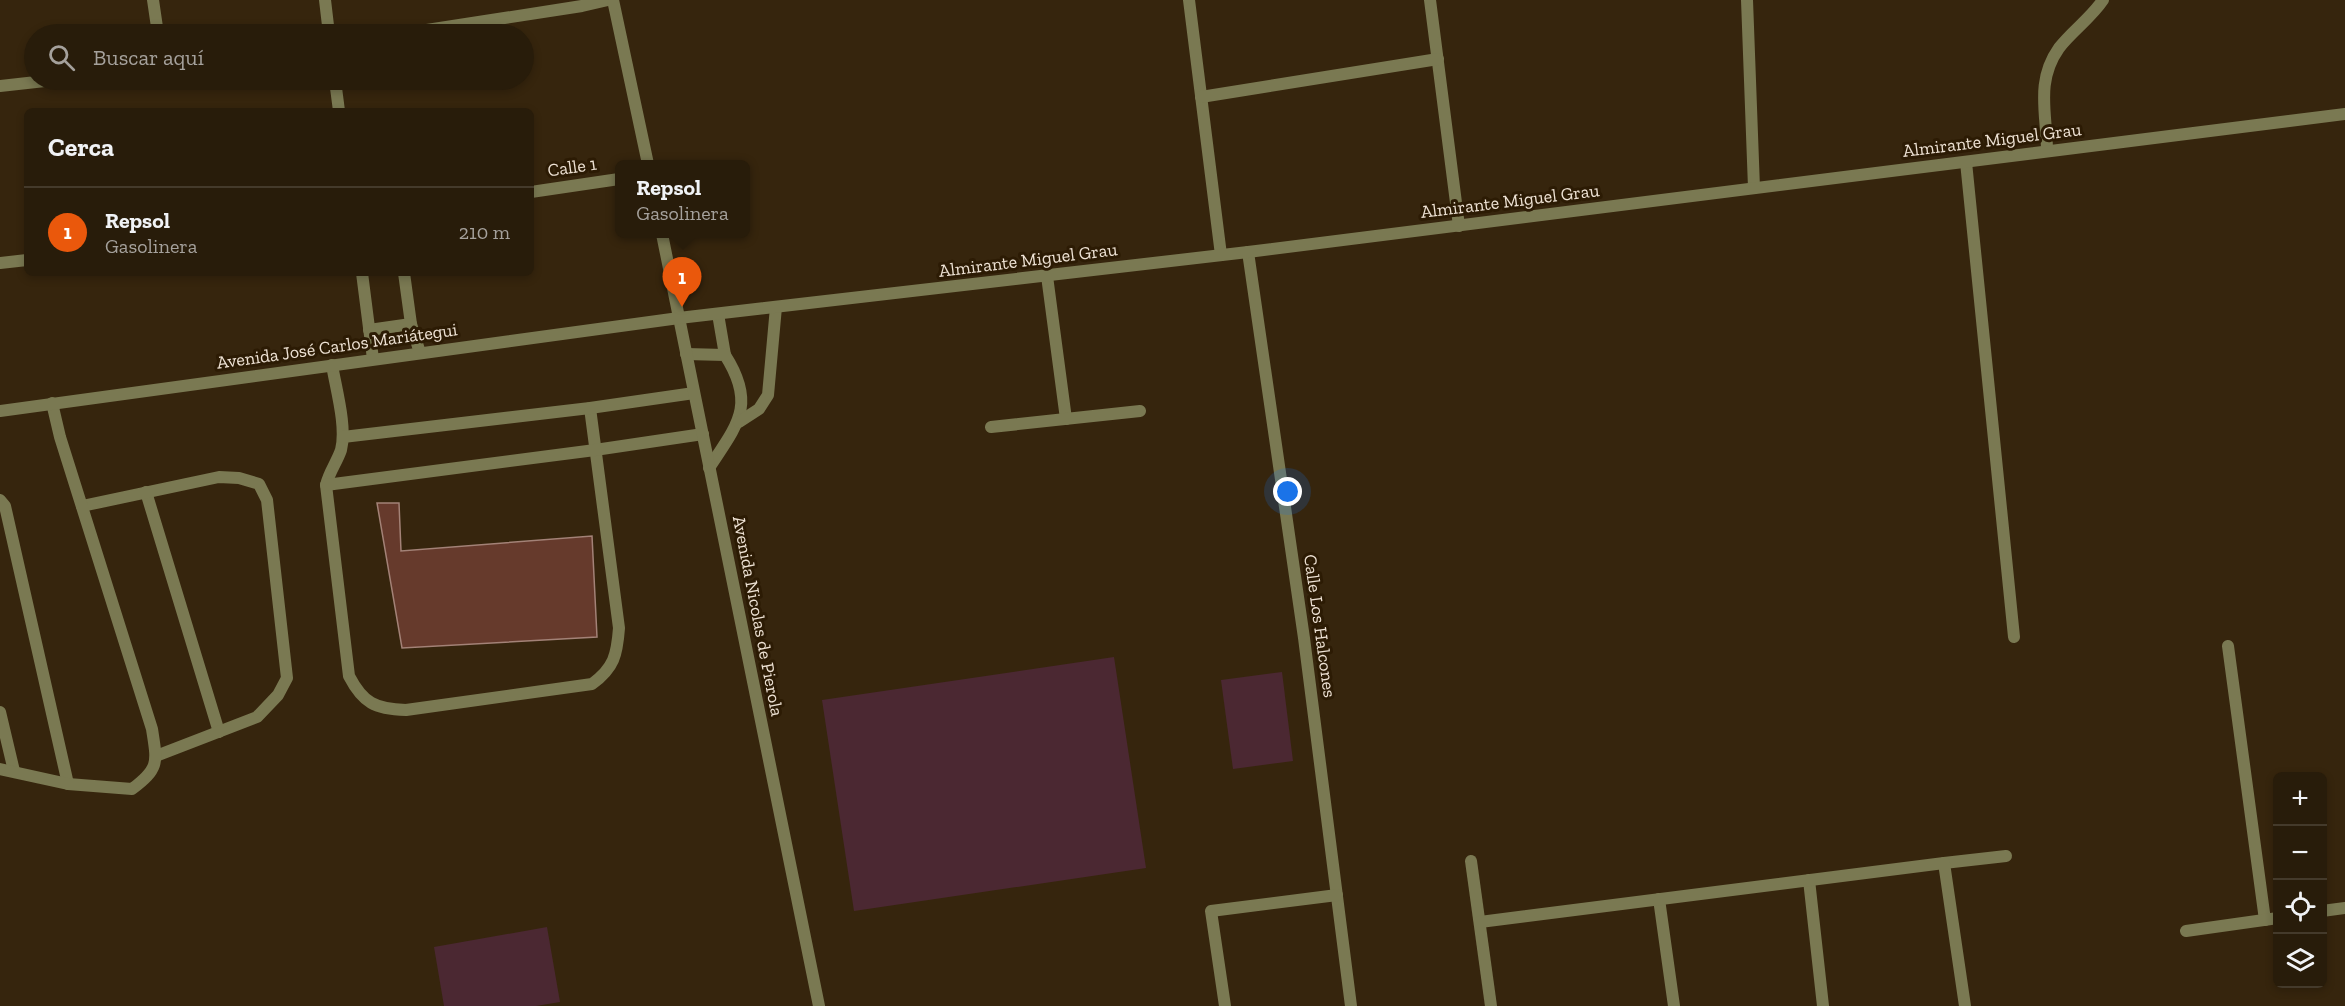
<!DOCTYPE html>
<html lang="es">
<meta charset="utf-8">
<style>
:root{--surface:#281c0a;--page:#342918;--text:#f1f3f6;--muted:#a5a19c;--line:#443a2b;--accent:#ea580c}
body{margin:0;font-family:"Zilla Slab",serif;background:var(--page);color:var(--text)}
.controls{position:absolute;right:18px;bottom:18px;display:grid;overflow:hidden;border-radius:9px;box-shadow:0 3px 9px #0003}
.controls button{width:54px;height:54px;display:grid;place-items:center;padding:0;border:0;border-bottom:2px solid var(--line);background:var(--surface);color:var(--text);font:30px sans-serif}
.you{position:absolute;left:1288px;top:492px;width:21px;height:21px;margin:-15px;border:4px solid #fff;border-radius:50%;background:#1a73e8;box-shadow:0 0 0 9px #1a73e833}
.badge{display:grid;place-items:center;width:39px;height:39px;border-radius:50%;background:var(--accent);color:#fff;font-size:20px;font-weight:700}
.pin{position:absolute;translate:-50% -50px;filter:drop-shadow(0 2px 3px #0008)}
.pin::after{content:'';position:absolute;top:32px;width:21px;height:18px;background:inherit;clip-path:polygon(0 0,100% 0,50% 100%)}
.popup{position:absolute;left:615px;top:160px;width:135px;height:78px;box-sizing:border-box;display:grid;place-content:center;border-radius:9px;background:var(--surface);filter:drop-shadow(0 2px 4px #0005);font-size:20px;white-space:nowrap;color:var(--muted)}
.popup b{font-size:22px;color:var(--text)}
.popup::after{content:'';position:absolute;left:50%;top:100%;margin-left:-12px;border:12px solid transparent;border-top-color:var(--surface)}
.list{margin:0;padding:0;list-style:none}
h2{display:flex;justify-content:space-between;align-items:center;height:78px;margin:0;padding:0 24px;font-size:26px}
h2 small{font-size:20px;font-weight:400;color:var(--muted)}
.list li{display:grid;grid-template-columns:39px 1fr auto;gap:18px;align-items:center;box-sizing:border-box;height:90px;padding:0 24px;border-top:2px solid var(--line)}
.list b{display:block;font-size:22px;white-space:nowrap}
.list p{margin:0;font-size:20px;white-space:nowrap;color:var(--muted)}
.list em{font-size:20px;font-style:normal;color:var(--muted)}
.icon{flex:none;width:33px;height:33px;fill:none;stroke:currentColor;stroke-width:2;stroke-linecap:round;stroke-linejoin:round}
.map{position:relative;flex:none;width:2345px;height:1006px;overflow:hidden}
.search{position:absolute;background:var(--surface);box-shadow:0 3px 9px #0003;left:24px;top:24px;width:510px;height:66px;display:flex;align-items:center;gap:15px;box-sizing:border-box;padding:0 21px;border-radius:33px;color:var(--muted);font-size:22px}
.panel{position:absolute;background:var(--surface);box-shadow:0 3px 9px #0003;left:24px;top:108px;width:510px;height:168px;border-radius:9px}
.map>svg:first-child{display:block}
</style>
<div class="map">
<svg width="2345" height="1006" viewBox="0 0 2345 1006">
<rect width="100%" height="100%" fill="#36250d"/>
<g fill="#4b2832">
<polygon points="1114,657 1146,868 854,911 822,700"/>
<polygon points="1282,672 1293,761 1233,769 1221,680"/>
<polygon points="547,927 560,1002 536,1006 444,1006 434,947"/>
</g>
<polygon fill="#663a2c" stroke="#a38277" stroke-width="1.5" points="377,503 399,503 401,551 592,536 597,637 402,648"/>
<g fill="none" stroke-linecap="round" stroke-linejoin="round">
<g stroke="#7a7952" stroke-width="12">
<polyline points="1747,0 1754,188"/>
<path d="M2047,151C2047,114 2035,82 2059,48C2072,31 2091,18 2103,0"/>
<polyline points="1966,162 2014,637"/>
<polyline points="404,273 411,324 420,353"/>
<polyline points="718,314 725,355"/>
<polyline points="369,330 411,324"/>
<path d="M686,354L725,355C757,405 737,425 709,468"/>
<path d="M332,365C336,389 347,427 341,450C337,462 329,472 326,485L349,676C363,703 375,709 406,710L592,684C614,668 617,655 619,628L590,408"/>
<polyline points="739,422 759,409 768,395 776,307"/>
<polyline points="343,437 590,408 694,393"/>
<polyline points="326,485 595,450 703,434"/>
<polyline points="146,492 219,732"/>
<polyline points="0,500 5,506 68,784"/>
<polyline points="82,506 219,477 239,478 259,484 267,500 287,678 278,695 257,717 156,756"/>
<polyline points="0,712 14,771"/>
<path d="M0,769L68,784L132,789C160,768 157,762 152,729L60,437L52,403"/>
</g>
<g stroke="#7a7952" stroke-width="12">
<polyline points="153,0 158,34"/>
<polyline points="325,0 329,34"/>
<polyline points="1189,0 1221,255"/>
<polyline points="1430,0 1459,226"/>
<polyline points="401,34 582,6 608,0"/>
<polyline points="335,80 339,111"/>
<polyline points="0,86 54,80"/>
<polyline points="1201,97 1438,59"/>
<polyline points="531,192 619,179"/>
<polyline points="1248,252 1304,638 1351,1006"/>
<polyline points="0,263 27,260"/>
<polyline points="362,273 373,359"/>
<polyline points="1047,276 1066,419"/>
<polyline points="991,427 1140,411"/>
<polyline points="2228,646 2265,920"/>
<polyline points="1471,861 1491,1006"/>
<polyline points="1944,863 2006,856"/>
<polyline points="1809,880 1823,1006"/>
<polyline points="1659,899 1674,1006"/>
<polyline points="2322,911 2345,908"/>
<polyline points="1480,922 1944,863 1965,1006"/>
<polyline points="2186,931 2278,918"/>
<polyline points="1225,1006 1211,911 1337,895"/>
</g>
<g stroke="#7a7952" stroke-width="12">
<polyline points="613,0 648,164"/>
<polyline points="662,234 819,1006"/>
<polyline points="0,411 679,318 1248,252 2345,114"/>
</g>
</g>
<g text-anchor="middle" stroke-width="6" stroke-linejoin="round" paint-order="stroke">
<g font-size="18" fill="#eee2d4" stroke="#2c1b04">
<text transform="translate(1992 140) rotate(-7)" y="6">Almirante Miguel Grau</text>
<text transform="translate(572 167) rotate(-8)" y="6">Calle 1</text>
<text transform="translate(1510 201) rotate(-7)" y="6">Almirante Miguel Grau</text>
<text transform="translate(1028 260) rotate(-7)" y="6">Almirante Miguel Grau</text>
<text transform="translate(337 346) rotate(-8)" y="6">Avenida José Carlos Mariátegui</text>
<text transform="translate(758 616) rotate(79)" y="6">Avenida Nicolas de Pierola</text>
<text transform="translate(1320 626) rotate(82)" y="6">Calle Los Halcones</text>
</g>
</g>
</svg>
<div class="controls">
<button>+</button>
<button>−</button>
<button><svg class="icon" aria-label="locate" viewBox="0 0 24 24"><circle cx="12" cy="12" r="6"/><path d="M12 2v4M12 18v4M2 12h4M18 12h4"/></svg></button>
<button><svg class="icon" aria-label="layers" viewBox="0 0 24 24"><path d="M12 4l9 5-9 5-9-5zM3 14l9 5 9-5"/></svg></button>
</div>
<div class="you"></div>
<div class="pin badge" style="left:682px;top:307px">1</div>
<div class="popup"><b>Repsol</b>Gasolinera</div>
<div class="search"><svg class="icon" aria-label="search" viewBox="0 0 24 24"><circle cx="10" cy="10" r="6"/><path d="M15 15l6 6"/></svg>Buscar aquí</div>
<section class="panel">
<h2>Cerca<small></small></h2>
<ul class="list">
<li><span class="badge">1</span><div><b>Repsol</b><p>Gasolinera</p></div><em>210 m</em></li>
</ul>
</section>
</div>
